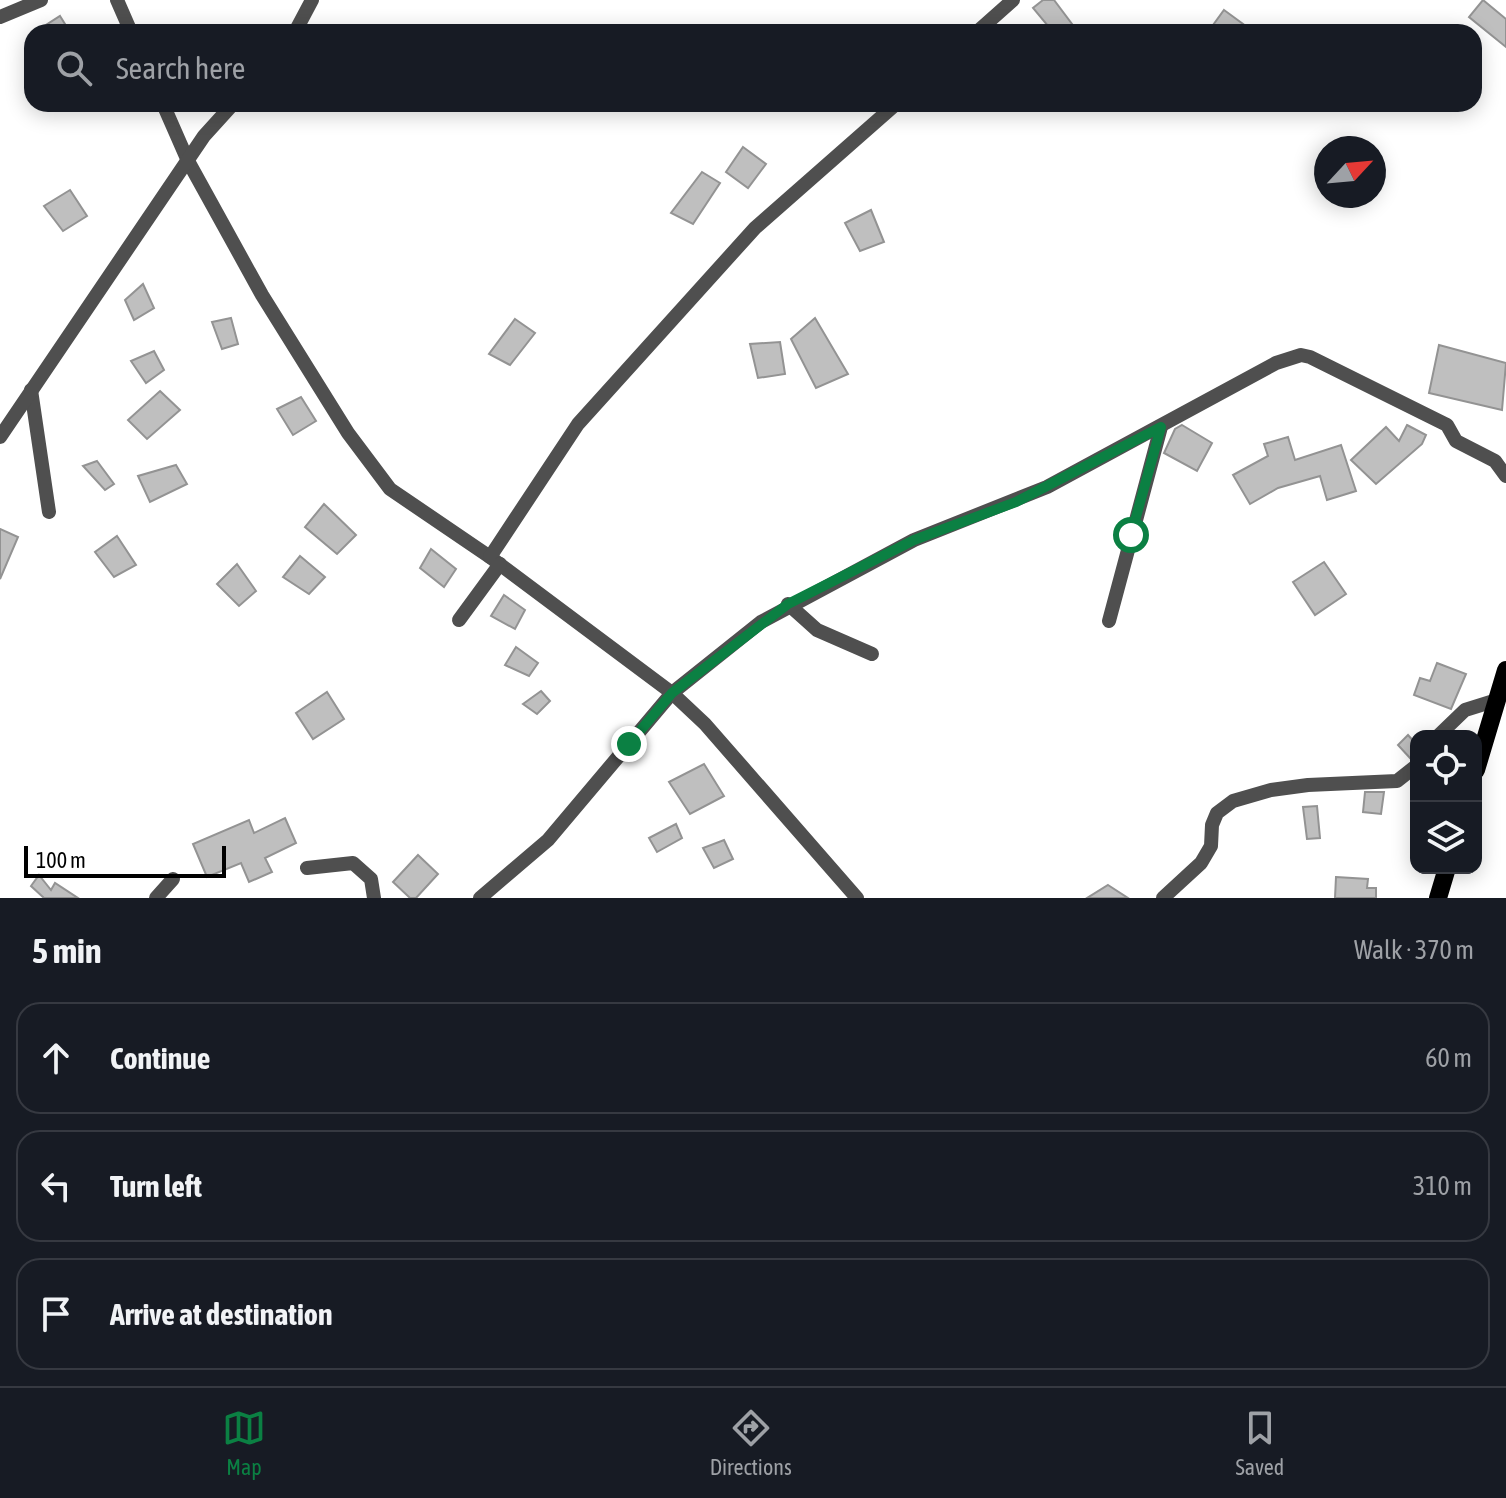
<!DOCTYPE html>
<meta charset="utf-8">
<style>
:root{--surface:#171b24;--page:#20242c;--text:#f1f3f6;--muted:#9ea1a6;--line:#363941;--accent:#0b8043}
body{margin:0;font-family:"Asap Condensed",sans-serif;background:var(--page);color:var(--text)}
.controls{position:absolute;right:24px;bottom:24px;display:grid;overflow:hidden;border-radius:16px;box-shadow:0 4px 20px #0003}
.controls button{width:72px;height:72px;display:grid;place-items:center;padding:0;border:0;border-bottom:2px solid var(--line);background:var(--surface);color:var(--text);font:40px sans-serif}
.compass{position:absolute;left:1314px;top:136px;width:72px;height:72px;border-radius:50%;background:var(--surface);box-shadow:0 4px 20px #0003;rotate:64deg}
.scale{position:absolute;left:24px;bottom:20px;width:202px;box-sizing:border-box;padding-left:8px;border:4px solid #000;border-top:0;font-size:22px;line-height:28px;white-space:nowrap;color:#000;-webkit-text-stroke:6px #fff;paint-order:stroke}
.stop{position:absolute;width:24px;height:24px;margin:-18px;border:6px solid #0b8043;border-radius:50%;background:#fff}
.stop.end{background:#0b8043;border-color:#fff;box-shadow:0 2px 8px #0008}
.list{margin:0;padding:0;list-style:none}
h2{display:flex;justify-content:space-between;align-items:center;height:104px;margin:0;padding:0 32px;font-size:34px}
h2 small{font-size:26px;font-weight:400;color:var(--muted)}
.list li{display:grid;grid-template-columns:52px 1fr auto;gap:24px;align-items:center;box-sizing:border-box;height:112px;margin:0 16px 16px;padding:0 16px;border:2px solid var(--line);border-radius:24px}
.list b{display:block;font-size:30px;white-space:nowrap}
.list em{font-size:26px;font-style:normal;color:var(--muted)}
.icon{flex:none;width:44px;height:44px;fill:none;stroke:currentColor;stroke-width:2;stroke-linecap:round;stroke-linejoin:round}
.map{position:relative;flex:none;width:1506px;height:898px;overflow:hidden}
.search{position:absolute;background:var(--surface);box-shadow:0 4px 20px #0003;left:24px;right:24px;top:24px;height:88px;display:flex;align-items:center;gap:20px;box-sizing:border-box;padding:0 28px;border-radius:24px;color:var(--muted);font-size:30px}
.sheet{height:488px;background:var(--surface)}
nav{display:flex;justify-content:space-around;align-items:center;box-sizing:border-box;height:112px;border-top:2px solid var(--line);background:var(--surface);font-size:22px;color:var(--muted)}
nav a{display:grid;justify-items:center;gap:4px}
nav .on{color:var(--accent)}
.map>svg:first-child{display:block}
</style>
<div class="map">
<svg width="1506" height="898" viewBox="0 0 1506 898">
<rect width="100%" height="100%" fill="#fff"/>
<g fill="#bfbfbf" stroke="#939393" stroke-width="2">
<polygon points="1043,0 1054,0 1078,32 1053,32 1033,8"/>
<polygon points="1483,0 1506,19 1506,47 1469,17"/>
<polygon points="1224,10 1254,32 1208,32"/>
<polygon points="60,16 70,32 35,32"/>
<polygon points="743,147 766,164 748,188 726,172"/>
<polygon points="702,172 720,183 693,224 671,213"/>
<polygon points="70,190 87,216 63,231 44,206"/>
<polygon points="871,210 884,242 860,251 845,223"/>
<polygon points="143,284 154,308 134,320 125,300"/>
<polygon points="231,318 238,344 222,349 212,322"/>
<polygon points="815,318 848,374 816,388 791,339"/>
<polygon points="515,319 535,333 510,365 489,354"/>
<polygon points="780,342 785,374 758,378 750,344"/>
<polygon points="1439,345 1506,363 1502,410 1429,393"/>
<polygon points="154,351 164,370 146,383 131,361"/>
<polygon points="160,391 180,410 147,439 128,420"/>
<polygon points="301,397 316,421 293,435 277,409"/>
<polygon points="1182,425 1212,443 1197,471 1164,453 1175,429"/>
<polygon points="1407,425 1426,435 1422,444 1376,484 1351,460 1386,427 1399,441"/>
<polygon points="1288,437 1295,460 1341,445 1356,491 1327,500 1320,476 1278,488 1250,504 1233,475 1268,456 1264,444"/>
<polygon points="97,461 114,484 105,490 83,466"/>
<polygon points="176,465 187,484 150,502 138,476"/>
<polygon points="324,504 356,535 337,554 305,527"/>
<polygon points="0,529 18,537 0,579"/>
<polygon points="117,536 136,565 114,577 95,552"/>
<polygon points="431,549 456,569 444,587 420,568"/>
<polygon points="300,556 325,577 309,594 283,577"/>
<polygon points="1324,562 1346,594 1315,615 1293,582"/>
<polygon points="237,564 256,591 239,606 217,584"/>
<polygon points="504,595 525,610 515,629 491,616"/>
<polygon points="516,647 538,663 529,676 505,665"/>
<polygon points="1437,663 1466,674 1451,709 1414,695 1420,678 1430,681"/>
<polygon points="541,691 550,701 537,714 523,704"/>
<polygon points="327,692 344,719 313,739 296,713"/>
<polygon points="1408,735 1416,744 1416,756 1410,758 1398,745"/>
<polygon points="704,764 724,796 690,814 669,782"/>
<polygon points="1365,792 1384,792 1381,814 1363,812"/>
<polygon points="1317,806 1320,838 1307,839 1303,807"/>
<polygon points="285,818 296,843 265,858 272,872 249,882 241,863 207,877 193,844 249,820 254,833"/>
<polygon points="676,824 682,838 657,852 649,838"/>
<polygon points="724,840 733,859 714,868 703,848"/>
<polygon points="418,855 438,874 416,898 410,898 393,882"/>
<polygon points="39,875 51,890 55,883 78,898 44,898 31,886"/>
<polygon points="1336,877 1368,879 1367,888 1376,888 1376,898 1335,898"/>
<polygon points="1108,885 1128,898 1087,898"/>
</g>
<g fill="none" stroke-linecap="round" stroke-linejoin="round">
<g stroke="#4f4f4f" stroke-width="14">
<polyline points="117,0 131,32"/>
<polyline points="0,17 41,0"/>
<polyline points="295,32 312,0"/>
<polyline points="977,32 1013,0"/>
<polyline points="163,104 188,161 262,295 348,433 390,489 490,557 672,693 705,724 857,898"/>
<polyline points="31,390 49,512"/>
<polyline points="0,437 204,136 233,104"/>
<polyline points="490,557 578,424 755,228 896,104"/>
<polyline points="788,604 817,630 872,654"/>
<polyline points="459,620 500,564"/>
<polyline points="1109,621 1161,427"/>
<polyline points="1438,736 1465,710 1497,700"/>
<polyline points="307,868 353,863 371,879 374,898"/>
<polyline points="156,898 173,879"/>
<polyline points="480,898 548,840 672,693 761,622 914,540 1047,487 1276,363 1301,355 1310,357 1447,425 1456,441 1495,461 1506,476"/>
<polyline points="1163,898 1201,863 1211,846 1212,825 1217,813 1233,801 1271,790 1308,785 1397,781 1416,766"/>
</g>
<g stroke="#000" stroke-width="18">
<polyline points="1476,770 1506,670"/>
<polyline points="1438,898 1447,868"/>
</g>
</g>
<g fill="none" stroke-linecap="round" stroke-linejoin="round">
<polyline stroke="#0b8043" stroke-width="10" points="629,744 672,693 788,604 914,540 1016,502 1161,427 1131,535"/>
</g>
</svg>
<div class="controls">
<button><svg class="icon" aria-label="locate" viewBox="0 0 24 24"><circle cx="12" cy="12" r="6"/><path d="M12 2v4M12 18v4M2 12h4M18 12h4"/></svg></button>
<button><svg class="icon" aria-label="layers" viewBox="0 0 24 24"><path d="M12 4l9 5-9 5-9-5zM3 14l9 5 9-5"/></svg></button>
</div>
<svg class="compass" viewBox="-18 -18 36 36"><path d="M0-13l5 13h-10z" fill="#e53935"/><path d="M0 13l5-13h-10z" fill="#9ea1a6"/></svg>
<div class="scale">100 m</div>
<div class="stop" style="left:1131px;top:535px"></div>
<div class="stop end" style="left:629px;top:744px"></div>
<div class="search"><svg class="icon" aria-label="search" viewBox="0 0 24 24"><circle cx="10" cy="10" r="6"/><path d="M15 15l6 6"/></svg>Search here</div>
</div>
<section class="sheet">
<h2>5 min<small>Walk · 370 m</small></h2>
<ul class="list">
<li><svg class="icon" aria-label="ahead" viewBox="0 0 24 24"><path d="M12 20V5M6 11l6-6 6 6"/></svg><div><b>Continue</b></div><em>60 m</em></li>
<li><svg class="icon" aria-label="left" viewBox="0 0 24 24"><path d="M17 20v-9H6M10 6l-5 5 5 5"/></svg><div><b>Turn left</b></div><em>310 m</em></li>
<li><svg class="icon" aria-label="arrive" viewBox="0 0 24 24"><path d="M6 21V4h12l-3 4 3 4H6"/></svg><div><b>Arrive at destination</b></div></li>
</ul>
</section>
<nav>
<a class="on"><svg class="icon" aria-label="map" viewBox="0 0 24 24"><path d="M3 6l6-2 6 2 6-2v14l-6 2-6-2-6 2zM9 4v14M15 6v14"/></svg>Map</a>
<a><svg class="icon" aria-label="directions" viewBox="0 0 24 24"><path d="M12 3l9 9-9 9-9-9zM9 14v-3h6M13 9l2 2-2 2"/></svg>Directions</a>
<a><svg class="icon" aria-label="saved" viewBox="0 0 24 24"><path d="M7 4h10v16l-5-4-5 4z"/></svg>Saved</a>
</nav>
